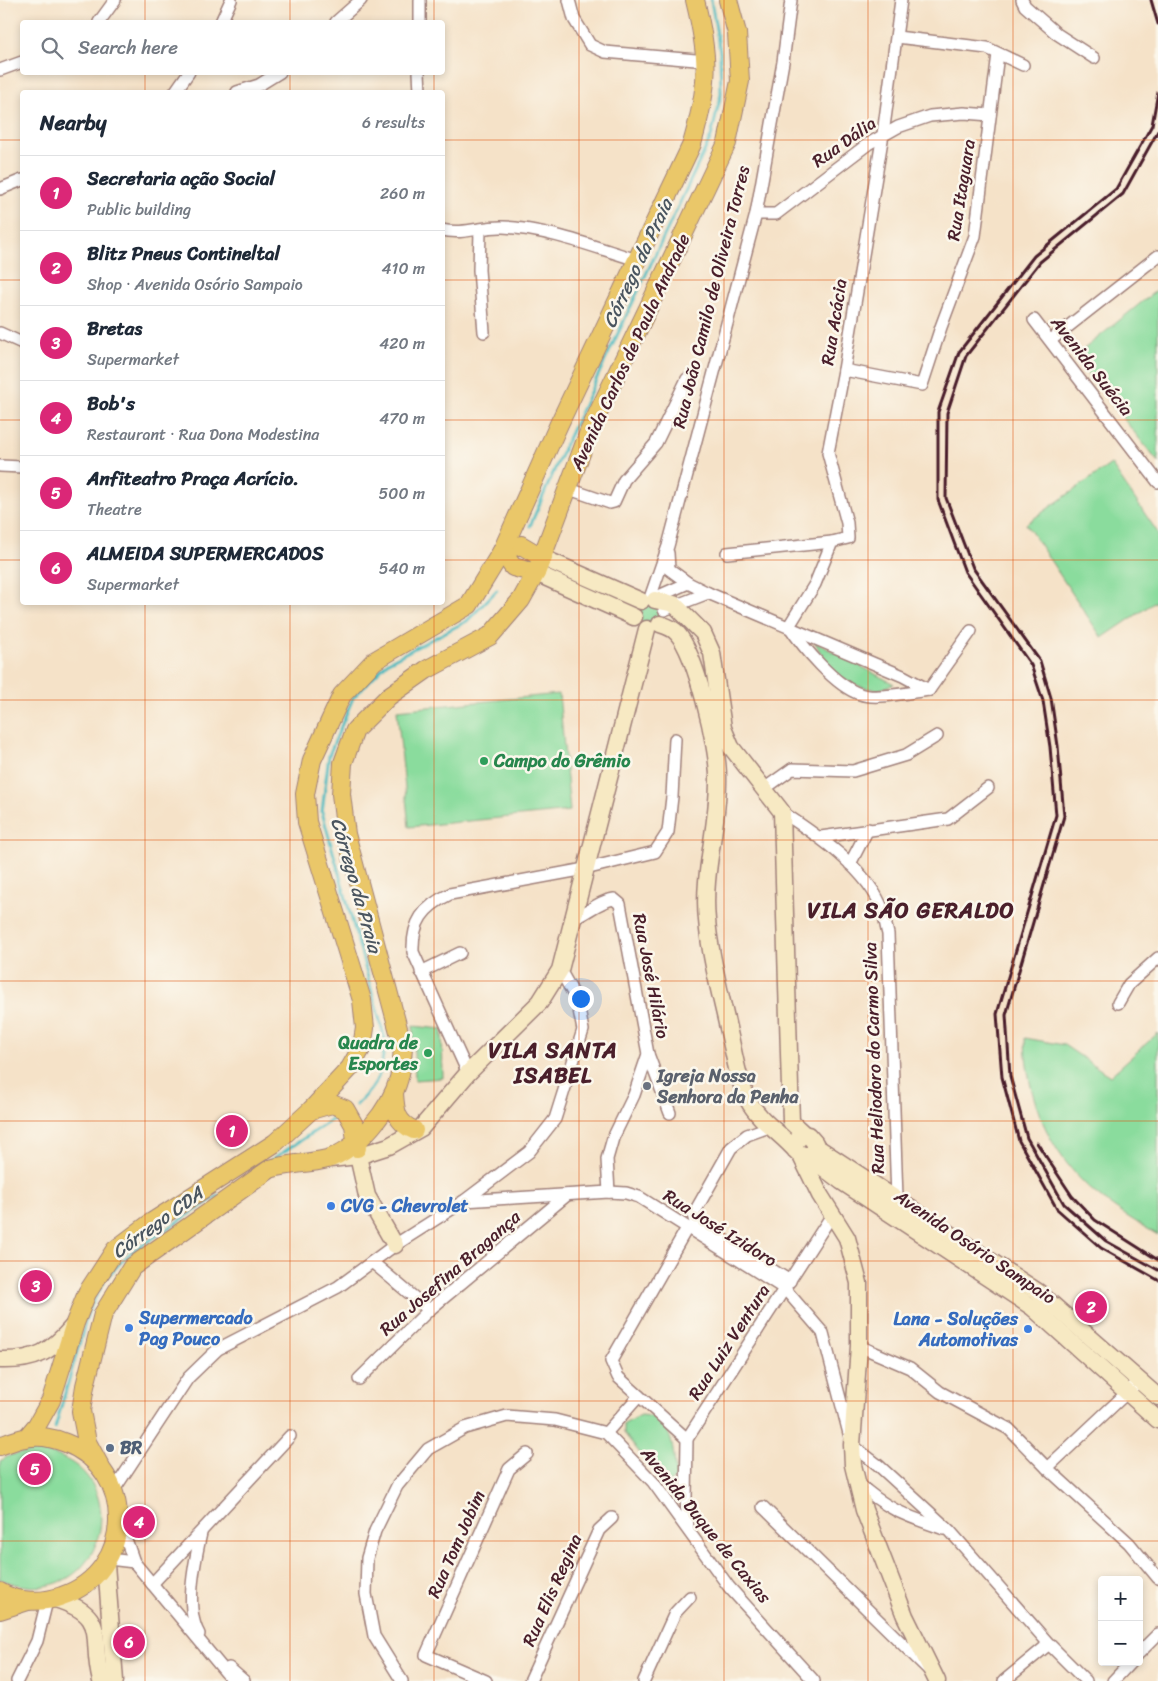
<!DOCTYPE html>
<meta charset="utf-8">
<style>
:root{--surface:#fff;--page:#f6f6f7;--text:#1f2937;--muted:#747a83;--line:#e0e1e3;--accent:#db2777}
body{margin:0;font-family:Sriracha,sans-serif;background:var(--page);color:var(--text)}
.controls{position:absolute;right:15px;bottom:15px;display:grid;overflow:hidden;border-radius:5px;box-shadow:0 2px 8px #0003}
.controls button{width:45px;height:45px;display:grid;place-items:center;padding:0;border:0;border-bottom:1px solid var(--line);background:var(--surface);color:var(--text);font:25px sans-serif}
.you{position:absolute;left:580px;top:998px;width:18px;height:18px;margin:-12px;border:4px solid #fff;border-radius:50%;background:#1a73e8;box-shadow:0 0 0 8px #1a73e833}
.badge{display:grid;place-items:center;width:32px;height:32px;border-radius:50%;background:var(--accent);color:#fff;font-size:16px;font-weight:700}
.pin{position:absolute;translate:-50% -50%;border:2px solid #fff;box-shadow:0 1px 5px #0006}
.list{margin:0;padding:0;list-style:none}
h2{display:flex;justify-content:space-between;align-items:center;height:65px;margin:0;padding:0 20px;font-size:21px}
h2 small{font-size:16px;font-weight:400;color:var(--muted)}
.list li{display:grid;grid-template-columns:32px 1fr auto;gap:15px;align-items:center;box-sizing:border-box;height:75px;padding:0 20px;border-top:1px solid var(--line)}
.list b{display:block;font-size:19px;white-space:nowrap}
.list p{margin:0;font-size:16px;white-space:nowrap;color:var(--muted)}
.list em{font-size:16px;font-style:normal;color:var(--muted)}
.icon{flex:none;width:28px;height:28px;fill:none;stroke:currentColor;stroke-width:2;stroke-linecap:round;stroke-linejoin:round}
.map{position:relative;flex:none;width:1158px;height:1681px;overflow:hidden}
.search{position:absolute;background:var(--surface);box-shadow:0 2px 8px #0003;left:20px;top:20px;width:425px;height:55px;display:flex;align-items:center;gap:12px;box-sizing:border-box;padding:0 18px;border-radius:5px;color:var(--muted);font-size:19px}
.panel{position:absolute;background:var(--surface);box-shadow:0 2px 8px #0003;left:20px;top:90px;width:425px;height:515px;border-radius:5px}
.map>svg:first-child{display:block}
</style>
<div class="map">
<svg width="1158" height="1681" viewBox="0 0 1158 1681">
<rect width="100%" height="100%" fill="#fbf7ec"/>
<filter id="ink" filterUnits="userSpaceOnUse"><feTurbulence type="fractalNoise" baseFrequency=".02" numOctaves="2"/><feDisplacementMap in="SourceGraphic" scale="10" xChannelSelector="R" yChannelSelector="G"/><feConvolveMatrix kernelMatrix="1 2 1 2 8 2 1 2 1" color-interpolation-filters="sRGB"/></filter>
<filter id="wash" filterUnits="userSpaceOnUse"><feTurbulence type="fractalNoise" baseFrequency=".0096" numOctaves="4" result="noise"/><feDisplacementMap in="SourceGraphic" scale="20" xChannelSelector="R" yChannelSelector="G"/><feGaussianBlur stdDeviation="1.12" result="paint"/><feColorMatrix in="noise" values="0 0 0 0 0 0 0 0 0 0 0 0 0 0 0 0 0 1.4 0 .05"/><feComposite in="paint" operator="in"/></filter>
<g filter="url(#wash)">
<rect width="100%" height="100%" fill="#f5e2c8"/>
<g fill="#8adc9d" stroke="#6a7e64">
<polygon points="1158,289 1158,462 1074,357"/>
<polygon points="1111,464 1158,533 1158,600 1102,638 1026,524"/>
<circle cx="649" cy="614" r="11"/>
<polygon points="815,642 894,684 879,690 861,687 843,679 827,667"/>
<polygon points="559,694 570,811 409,827 397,710"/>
<polygon points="413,1026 442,1029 443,1078 415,1080"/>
<path d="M1158,1033V1235C1136,1222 1114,1209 1095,1193C1049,1154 1026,1097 1025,1038L1064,1045L1110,1076Z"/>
<path d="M641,1415C675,1416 673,1453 676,1478L669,1483L663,1482L624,1433V1424Z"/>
<path d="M33,1451C40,1452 49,1453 56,1455C139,1484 99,1620 0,1579V1461L11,1455Z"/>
</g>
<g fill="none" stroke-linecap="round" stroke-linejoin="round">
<g stroke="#4ab9bf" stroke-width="3">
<polyline points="530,526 567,441 711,137 721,94 720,52 711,0"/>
<path d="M356,1105C382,1080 381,1073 385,1039L322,812L329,755L353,698L388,662L467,621L497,590"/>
<polyline points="270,1161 333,1119"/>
<polyline points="107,1277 129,1254 219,1195"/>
<polyline points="55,1428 89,1310 104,1282"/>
</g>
</g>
</g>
<g filter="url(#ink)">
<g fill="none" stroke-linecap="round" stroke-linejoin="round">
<defs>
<g id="street">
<polyline points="569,0 574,19 590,45 605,52 707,61"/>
<path d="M901,0L883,134L844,370L828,453L847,523L848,538L832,542L815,584L789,626C803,647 835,686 860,694C875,700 912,692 929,690"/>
<polyline points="1022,0 1025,6 1057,34 1094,58"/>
<polyline points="99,22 115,0"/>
<polyline points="221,22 231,0"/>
<polyline points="336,22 361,0"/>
<polyline points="420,22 420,0"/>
<polyline points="897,37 987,48 1023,65"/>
<polyline points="0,70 22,62"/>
<polyline points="419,72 420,92"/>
<polyline points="175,92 189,72"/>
<polyline points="237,92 259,85 280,72"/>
<polyline points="0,189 22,180"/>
<polyline points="756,214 776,214 868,144 898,127 930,116 964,113 990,115"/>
<path d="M442,230C463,235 483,226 503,227C549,229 594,247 637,260"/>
<polyline points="480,231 479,270 484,332"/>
<polyline points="1034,320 1158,482"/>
<polyline points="0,333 22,343"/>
<polyline points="1051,340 1158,256"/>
<polyline points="844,370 922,385 941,327 975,236 998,54"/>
<polyline points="0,466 22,467"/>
<polyline points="569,489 610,503 614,502 624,480 656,443 687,379"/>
<polyline points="668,553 669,569 688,583"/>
<polyline points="727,553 832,542"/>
<polyline points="650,598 668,546 756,214 783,62 791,0"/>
<polyline points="652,599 688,583 708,593 903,676 929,690"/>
<polyline points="664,610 708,593"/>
<polyline points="929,690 971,631"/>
<polyline points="764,789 792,769 853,771 906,755 937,736"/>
<path d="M782,812C817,835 869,870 883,911C885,919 886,927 888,934L897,1198"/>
<polyline points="821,837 948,819 988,788"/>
<polyline points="850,864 868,829"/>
<path d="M572,919C587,914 598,901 614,899L620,904L648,1054L634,1095L613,1138L607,1159L609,1192"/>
<polyline points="421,972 460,953"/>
<polyline points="1118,1003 1129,984 1158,958"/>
<polyline points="648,1054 670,1113"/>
<path d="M468,1073L413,952C412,922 423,907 450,894L585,869L655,852L668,832L672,797L675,739"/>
<polyline points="769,1127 747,1135 731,1148 693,1215 695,1222 790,1281"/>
<polyline points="464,1201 609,1192 626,1193 639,1197 785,1289 823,1333 852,1445 878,1465 950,1531 1049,1644 1086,1681"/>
<polyline points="372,1262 429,1310"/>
<polyline points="859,1346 910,1368 940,1392 1009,1429 1047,1468 1129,1543 1158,1578"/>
<polyline points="359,1379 429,1310 567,1195"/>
<polyline points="606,1433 639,1396"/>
<polyline points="687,1439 618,1377 611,1361 687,1228"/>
<polyline points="1047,1468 1133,1387"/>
<path d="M858,1483C887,1510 907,1516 944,1529"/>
<polyline points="114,1490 188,1378 218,1349 338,1287 395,1245 464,1201 529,1152 555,1119 583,1030 577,1000 560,970"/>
<polyline points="763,1507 928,1669"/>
<polyline points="120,1522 134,1562 233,1681"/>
<polyline points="688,1528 686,1498 687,1439 832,1215"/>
<polyline points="109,1559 134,1562"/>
<polyline points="152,1584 290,1436"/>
<path d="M199,1634C184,1608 195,1561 201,1533"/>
<polyline points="1139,1653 1158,1634"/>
<polyline points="229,1668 244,1681"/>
<polyline points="17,1681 37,1641 47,1601"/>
<polyline points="402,1681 374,1636 366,1594 367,1558 375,1531 397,1486 428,1449 465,1428 507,1416 555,1420 606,1433 653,1482 729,1587 814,1681"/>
<polyline points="486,1681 426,1655 509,1469 527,1454"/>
<polyline points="530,1681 599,1530 612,1518"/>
<polyline points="644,1681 675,1613 690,1597"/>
<polyline points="1004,1681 1049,1644"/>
<polyline points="1113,1681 1131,1662"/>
</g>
<g id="secondary">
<polyline points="543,558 641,601"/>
<polyline points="536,573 634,617"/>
<polyline points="655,600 674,604 703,633 712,653 723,728 731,747 782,812 791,1122 805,1135"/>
<path d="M660,624C666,626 673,628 677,633C696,654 718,747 718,777C719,825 702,873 707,920C710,956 720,992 728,1028C734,1052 737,1078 748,1100C760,1122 782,1134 797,1152L803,1155H810L815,1150V1143L808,1135L801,1136L795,1143V1150"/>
<polyline points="815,1146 1038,1292 1158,1397"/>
<polyline points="800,1154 820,1195 847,1238 859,1283 859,1346 852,1445 853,1465 864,1510 905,1616 937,1681"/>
<polyline points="358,1156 367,1196 395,1245"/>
<polyline points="808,1156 841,1181 1032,1307 1158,1420"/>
<polyline points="330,1159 358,1156 389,1146 421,1128 468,1073 540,1002 560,970 647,629"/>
<path d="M0,1360C36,1361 51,1352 74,1325"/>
<polyline points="106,1564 115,1681"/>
<path d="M55,1599C111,1616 89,1636 101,1681"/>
</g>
<g id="primary">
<polyline points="536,573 513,567 502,551 521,545 543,558"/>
<path d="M394,1093C395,1110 396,1123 414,1130"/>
<polyline points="311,1110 332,1104 345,1109 354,1125 357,1148"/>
<path d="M27,1437L37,1425L51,1400L75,1323L87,1293L115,1250L152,1222L275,1143L311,1110L350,1068L362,1047L365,1028L362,1000L307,822L305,794L312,760L342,695L374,661L469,605L502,551L559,424L692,144C709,84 710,61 695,0"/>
<path d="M0,1446C8,1443 17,1439 25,1438C38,1435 54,1438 66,1443C137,1471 135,1571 62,1596C44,1603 17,1603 0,1592"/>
<path d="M100,1466L87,1442L81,1411L85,1386L103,1314L132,1267L270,1169C289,1163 308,1164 327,1159C358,1150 391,1108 399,1078C402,1068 402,1057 403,1047L346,834L341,794L343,763L355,730L389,696L426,670L490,636L521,600L536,573L589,432L727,143L740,81L737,33L728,0"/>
<polyline points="0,1610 28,1601"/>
</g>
</defs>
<use href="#street" stroke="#a0807a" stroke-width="14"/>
<use href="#secondary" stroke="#a0807a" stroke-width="19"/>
<use href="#primary" stroke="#a0807a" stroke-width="20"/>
<use href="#street" stroke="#fff" stroke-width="11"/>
<use href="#secondary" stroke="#f7e9c3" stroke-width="16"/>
<use href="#primary" stroke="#eac769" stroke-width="18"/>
<g stroke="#4a1f2b" stroke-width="3">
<polyline points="1151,0 1158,24"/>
<polyline points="1158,92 1152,125 1116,189 1034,256 959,352 938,412 938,500 965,572 1031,665 1043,701 1050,747 1056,815 997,1014 1002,1077 1019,1141 1057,1209 1101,1248 1158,1280"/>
<polyline points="1158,131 1123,194 1040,262 966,356 947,413 946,498 973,568 1040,661 1051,698 1058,746 1064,816 1006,1015 1010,1076 1027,1138 1064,1204 1106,1241 1158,1270"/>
<polyline points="1037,1143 1072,1196 1095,1220 1158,1260"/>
</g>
</g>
</g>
<path fill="none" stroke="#e0560e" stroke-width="1" stroke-opacity="0.55" d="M145,0V22M290,0V22M434,0V22M579,0V1681M724,0V1681M868,0V1681M1013,0V1681M145,72V92M290,72V92M434,72V92M0,140H22M442,140H1158M0,280H22M442,280H1158M0,420H22M442,420H1158M0,560H22M442,560H1158M145,602V1681M290,602V1681M434,602V1681M0,700H1158M0,840H1158M0,981H1158M0,1121H1158M0,1261H1158M0,1401H1158M0,1541H1158"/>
<g fill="#2e9e5b" stroke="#fbf7ec" stroke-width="2">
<circle cx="484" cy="761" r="5"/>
<circle cx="428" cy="1053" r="5"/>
</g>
<circle fill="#6b7280" stroke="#fbf7ec" stroke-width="2" cx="647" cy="1086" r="5"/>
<g fill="#3f7fe0" stroke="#fbf7ec" stroke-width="2">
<circle cx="331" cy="1206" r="5"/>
<circle cx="129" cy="1328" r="5"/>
<circle cx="1028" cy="1329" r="5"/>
</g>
<circle fill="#5c6f8a" stroke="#fbf7ec" stroke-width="2" cx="110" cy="1448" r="5"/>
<g text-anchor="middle" stroke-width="5" stroke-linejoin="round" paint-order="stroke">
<g font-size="18" fill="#4a1f2b" stroke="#fbf7ec">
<text transform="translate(844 142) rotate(-35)" y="6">Rua Dália</text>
<text transform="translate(961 190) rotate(-81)" y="6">Rua Itaguara</text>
<text transform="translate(711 297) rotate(-76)" y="6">Rua João Camilo de Oliveira Torres</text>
<text transform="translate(834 322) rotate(-81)" y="6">Rua Acácia</text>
<text transform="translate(630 352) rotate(-65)" y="6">Avenida Carlos de Paula Andrade</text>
<text transform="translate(1092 366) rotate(52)" y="6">Avenida Suécia</text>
<text transform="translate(651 976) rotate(79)" y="6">Rua José Hilário</text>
<text transform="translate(874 1058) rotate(-92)" y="6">Rua Heliodoro do Carmo Silva</text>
<text transform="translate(720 1228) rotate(32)" y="6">Rua José Izidoro</text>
<text transform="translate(975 1247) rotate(34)" y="6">Avenida Osório Sampaio</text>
<text transform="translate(450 1273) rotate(-41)" y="6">Rua Josefina Bragança</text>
<text transform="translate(729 1342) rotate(-57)" y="6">Rua Luiz Ventura</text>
<text transform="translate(706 1525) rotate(51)" y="6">Avenida Duque de Caxias</text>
<text transform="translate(456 1544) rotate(-66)" y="6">Rua Tom Jobim</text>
<text transform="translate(552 1590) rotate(-66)" y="6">Rua Elis Regina</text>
</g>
<g font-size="18" font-weight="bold" fill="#27864d" stroke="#fbf7ec" text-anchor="start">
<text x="494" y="767">Campo do Grêmio</text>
<text x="418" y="1049" text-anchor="end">Quadra de<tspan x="418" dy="21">Esportes</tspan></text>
</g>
<g font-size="18" font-weight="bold" fill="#5b616d" stroke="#fbf7ec" text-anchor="start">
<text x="657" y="1082">Igreja Nossa<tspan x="657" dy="21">Senhora da Penha</tspan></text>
</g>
<g font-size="18" font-weight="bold" fill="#366cbe" stroke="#fbf7ec" text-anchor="start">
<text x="341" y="1212">CVG - Chevrolet</text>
<text x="139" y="1324">Supermercado<tspan x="139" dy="21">Pag Pouco</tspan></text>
<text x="1018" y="1325" text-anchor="end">Lana - Soluções<tspan x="1018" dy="21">Automotivas</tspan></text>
</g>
<g font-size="18" font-weight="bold" fill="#4e5e75" stroke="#fbf7ec" text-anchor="start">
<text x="120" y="1454">BR</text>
</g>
<g font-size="19" font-style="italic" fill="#4a555f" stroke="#fbf7ec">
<text transform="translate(637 263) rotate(-65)" y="7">Córrego da Praia</text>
<text transform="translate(357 885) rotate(74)" y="7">Córrego da Praia</text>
<text transform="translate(157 1222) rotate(-36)" y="7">Córrego CDA</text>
</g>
<g font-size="22" font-weight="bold" letter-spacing="1" fill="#4a1f2b" stroke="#fbf7ec">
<text x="911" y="918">VILA SÃO GERALDO</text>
<text x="553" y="1058">VILA SANTA<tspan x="553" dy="25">ISABEL</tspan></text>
</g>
</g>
</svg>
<div class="controls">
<button>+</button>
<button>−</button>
</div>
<div class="you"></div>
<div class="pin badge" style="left:232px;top:1131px">1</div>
<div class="pin badge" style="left:1091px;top:1307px">2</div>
<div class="pin badge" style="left:36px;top:1286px">3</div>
<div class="pin badge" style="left:139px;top:1522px">4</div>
<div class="pin badge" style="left:35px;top:1469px">5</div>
<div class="pin badge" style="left:129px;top:1642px">6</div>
<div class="search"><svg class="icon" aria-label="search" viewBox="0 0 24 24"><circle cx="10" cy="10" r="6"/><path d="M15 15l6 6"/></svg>Search here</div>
<section class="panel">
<h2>Nearby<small>6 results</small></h2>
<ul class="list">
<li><span class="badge">1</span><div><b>Secretaria ação Social</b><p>Public building</p></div><em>260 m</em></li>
<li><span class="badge">2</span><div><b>Blitz Pneus Contineltal</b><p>Shop · Avenida Osório Sampaio</p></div><em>410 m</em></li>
<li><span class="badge">3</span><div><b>Bretas</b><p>Supermarket</p></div><em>420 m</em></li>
<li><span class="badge">4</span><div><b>Bob's</b><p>Restaurant · Rua Dona Modestina</p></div><em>470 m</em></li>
<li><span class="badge">5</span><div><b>Anfiteatro Praça Acrício.</b><p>Theatre</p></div><em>500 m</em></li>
<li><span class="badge">6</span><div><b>ALMEIDA SUPERMERCADOS</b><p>Supermarket</p></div><em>540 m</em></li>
</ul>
</section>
</div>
